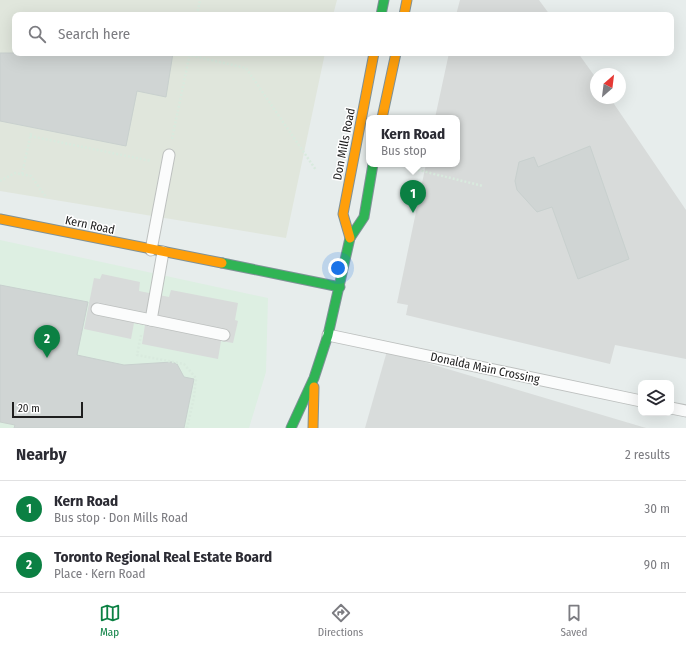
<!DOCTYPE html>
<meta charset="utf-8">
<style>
:root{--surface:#fff;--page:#f7f7f7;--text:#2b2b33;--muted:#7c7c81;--line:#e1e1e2;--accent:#0b8043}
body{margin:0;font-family:"Fira Sans Condensed",sans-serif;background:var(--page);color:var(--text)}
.controls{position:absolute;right:12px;bottom:12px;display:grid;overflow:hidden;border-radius:8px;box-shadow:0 4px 16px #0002}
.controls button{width:36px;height:36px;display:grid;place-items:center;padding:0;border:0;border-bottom:1px solid var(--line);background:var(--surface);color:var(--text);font:20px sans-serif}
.compass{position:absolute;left:590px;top:68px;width:36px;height:36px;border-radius:50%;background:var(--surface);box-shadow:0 4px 16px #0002;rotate:28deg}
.scale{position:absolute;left:12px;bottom:10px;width:71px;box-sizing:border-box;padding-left:4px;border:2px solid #1e1e1e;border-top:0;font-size:11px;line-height:14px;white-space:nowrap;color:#1e1e1e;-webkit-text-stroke:3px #fff;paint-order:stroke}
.you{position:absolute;left:338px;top:268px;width:14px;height:14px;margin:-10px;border:3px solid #fff;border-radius:50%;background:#1a73e8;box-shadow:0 0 0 6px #1a73e833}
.badge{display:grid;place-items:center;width:26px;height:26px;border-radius:50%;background:var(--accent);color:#fff;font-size:13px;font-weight:700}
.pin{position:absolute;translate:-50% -33px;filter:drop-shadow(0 1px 2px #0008)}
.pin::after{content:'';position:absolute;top:21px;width:14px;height:12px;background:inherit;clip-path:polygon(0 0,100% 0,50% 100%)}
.popup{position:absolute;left:366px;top:115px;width:94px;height:52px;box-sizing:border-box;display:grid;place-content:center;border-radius:8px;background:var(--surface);filter:drop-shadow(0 1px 3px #0005);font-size:13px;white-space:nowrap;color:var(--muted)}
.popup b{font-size:15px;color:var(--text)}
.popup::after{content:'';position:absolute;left:50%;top:100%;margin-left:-8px;border:8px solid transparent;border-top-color:var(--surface)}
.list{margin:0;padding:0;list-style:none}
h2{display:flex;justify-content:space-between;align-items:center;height:52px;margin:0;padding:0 16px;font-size:17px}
h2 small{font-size:13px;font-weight:400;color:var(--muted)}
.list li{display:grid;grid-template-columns:26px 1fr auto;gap:12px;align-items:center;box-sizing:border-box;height:56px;padding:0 16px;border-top:1px solid var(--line)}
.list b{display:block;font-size:15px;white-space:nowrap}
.list p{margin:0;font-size:13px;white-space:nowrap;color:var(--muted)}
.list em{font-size:13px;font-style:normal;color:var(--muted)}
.icon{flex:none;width:22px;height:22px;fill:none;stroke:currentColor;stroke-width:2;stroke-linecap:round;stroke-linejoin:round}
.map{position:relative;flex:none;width:686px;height:428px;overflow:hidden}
.search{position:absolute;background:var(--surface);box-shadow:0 4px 16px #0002;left:12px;right:12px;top:12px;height:44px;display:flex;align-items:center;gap:10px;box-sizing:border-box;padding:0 14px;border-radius:8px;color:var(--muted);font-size:15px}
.sheet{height:164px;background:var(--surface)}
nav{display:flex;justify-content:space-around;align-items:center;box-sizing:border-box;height:56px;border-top:1px solid var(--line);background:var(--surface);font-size:11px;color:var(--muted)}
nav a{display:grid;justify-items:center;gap:2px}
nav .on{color:var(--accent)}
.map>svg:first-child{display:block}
</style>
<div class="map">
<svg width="686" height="428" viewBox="0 0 686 428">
<rect width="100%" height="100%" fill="#e7edec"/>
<polygon fill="#d8dcdb" points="387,351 646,428 365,428"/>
<polygon fill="#ddefe2" points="0,240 268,298 266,372 249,428 0,428"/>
<polygon fill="#e0e6dc" points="0,0 337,0 333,15 15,15 15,53 325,53 286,238 0,191"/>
<g fill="#d8dbda">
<polygon points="460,0 539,0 550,15 456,15"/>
<polygon points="449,53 578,53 596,78 596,98 610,98 686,210 686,359 615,345 610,364 406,315 408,305 397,303 426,164 457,164 457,118 435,118"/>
<polygon points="102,274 140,282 139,291 169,297 171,290 238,303 235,320 238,321 233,343 221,341 218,359 142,344 145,325 134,323 131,339 84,329 94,278 100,279"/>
</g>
<g fill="#d0d5d4" stroke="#c8d0ce">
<polygon points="0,53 173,53 166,97 137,91 126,146 0,121"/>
<polygon points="590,146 629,259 578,279 552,207 537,212 517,190 515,181 519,162 534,157 538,167"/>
<polygon points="0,285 88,302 77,355 124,365 172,362 177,364 184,377 194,379 184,428 14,428 15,425 0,422"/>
</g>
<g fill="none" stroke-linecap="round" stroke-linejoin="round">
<defs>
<g id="lane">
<polyline points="151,250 169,155"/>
<polyline points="163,252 151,320 224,335"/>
<polyline points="97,309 151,320"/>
<polyline points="328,335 641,401"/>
<polyline points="671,408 686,411"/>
</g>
<g id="fast">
<polyline points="381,15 384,0"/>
<polyline points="222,263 340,287"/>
<polyline points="291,428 314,378 328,335 350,238 364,217 373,164"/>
</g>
<g id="slow">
<polyline points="404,15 407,0"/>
<polyline points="382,118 396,53"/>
<polyline points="0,219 222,263"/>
<polyline points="350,238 343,214 374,53"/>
<polyline points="313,428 314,387"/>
</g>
</defs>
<use href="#lane" stroke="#bdc0bf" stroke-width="13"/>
<use href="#fast" stroke="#7f9197" stroke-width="11"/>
<use href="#slow" stroke="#7f9197" stroke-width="11"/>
<g stroke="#d9eade" stroke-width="2.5" stroke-dasharray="2 2" stroke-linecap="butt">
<polyline points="197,15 200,0"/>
<polyline points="180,53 246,68 316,170"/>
<polyline points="30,136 151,161"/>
<polyline points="172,139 190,53"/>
<polyline points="410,168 483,186"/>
<polyline points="22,174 31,133"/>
<polyline points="0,181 15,173 31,176 46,197"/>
<polyline points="141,335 137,355 184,364 196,378 194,397 187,428"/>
</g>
<use href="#lane" stroke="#fbfcfc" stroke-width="11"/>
<use href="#fast" stroke="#30b455" stroke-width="9"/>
<use href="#slow" stroke="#ff9f0a" stroke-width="9"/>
</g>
<g text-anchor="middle" stroke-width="3" stroke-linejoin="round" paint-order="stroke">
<g font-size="12" fill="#1e1e1e" stroke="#fff">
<text transform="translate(344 144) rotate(-79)" y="4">Don Mills Road</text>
<text transform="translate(90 225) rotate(12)" y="4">Kern Road</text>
<text transform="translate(485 368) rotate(12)" y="4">Donalda Main Crossing</text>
</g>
</g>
</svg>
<div class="controls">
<button><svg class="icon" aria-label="layers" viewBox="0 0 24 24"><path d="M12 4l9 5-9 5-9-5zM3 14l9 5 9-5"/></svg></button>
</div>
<svg class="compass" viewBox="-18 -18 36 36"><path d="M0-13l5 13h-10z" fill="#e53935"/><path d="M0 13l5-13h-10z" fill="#7c7c81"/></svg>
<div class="scale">20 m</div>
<div class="you"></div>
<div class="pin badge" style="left:413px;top:213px">1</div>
<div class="popup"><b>Kern Road</b>Bus stop</div>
<div class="pin badge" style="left:47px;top:358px">2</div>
<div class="search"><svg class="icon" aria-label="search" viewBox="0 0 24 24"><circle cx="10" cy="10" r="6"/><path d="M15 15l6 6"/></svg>Search here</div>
</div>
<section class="sheet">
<h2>Nearby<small>2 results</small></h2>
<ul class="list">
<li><span class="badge">1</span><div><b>Kern Road</b><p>Bus stop · Don Mills Road</p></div><em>30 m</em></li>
<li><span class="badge">2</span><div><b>Toronto Regional Real Estate Board</b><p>Place · Kern Road</p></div><em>90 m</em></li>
</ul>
</section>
<nav>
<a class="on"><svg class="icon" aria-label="map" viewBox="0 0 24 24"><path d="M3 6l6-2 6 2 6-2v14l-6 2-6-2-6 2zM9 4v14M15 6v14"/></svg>Map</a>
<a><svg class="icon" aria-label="directions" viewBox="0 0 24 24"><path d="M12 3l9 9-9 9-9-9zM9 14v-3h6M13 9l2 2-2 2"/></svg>Directions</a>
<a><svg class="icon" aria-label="saved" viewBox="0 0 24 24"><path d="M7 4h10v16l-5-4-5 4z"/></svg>Saved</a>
</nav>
